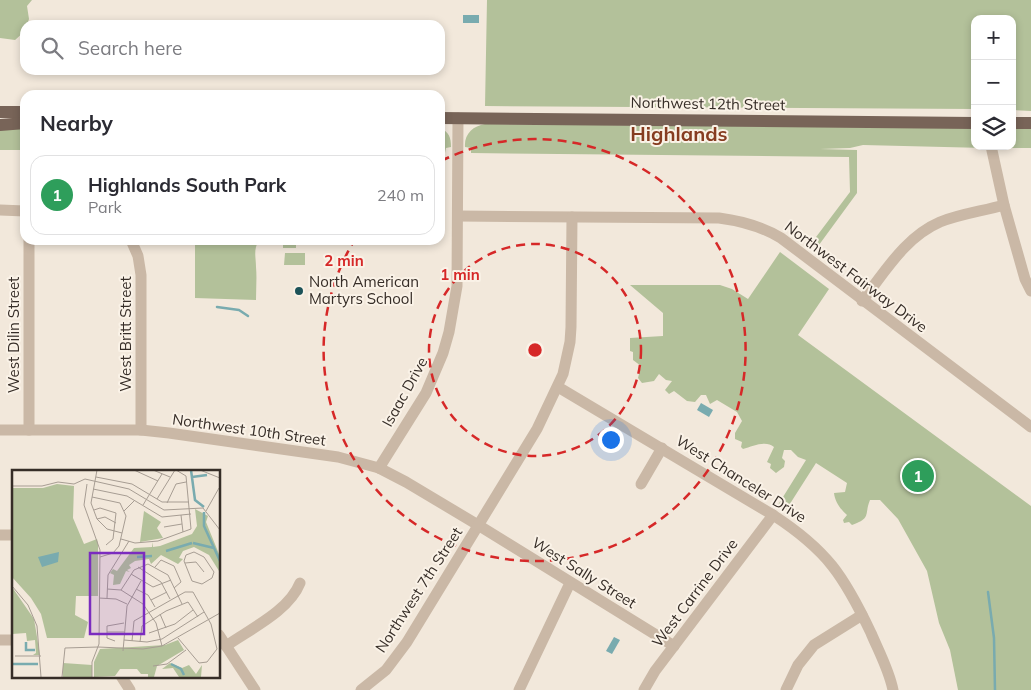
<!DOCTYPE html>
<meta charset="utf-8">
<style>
:root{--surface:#fff;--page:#f7f7f7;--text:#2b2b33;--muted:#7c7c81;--line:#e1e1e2;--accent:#7c3aed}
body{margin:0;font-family:Mulish,sans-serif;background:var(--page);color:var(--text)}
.controls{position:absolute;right:15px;top:15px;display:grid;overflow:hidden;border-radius:10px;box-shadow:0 2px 8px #0003}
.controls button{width:45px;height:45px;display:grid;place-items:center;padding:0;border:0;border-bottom:1px solid var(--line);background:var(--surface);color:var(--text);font:25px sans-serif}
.you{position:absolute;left:610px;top:439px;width:18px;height:18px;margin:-12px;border:4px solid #fff;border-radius:50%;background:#1a73e8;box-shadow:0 0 0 8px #1a73e833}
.badge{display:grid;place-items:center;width:32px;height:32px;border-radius:50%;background:var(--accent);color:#fff;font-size:16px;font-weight:700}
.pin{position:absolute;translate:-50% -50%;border:2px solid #fff;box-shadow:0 1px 5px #0006}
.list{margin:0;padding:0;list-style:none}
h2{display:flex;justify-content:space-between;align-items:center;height:65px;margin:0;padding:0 20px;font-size:21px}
h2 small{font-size:16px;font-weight:400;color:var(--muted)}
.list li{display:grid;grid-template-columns:32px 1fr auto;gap:15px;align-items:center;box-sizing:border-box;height:80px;margin:0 10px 10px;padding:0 10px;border:1px solid var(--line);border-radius:15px}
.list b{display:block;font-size:19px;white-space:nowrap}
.list p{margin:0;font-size:16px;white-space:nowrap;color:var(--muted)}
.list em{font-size:16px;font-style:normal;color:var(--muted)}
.icon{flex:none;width:28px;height:28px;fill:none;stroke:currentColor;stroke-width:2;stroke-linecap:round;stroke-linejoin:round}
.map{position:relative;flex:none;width:1031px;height:690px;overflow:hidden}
.search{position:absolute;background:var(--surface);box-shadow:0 2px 8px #0003;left:20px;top:20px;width:425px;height:55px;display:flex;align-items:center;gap:12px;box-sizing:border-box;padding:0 18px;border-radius:15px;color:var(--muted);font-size:19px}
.panel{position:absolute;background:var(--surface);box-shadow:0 2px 8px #0003;left:20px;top:90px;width:425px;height:155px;border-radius:15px}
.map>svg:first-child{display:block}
</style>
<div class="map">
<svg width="1031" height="690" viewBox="0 0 1031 690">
<rect width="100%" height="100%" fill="#f2e8db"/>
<g fill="#b3c19a">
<polygon points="0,0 32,0 27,6 29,19 27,25 25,25 25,31 15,40 0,38"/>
<polygon points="487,0 1031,0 1031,111 1012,110 1012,19 975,19 975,109 485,106"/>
<path d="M485,124L975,128V146L985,148L863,145L850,148L820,149L857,150V193L816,249L810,245L850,192L849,157L471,153V148L465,147C464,134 473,126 485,124Z"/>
<polygon points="25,128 25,150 0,150 0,129"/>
<path d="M440,128C449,132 451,137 451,147L446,148L445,153H440Z"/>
<polygon points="1012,128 1031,128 1031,148 1006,148 1006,146 1012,146"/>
<path d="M195,240H259C253,250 256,257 256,267C257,278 256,289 256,300L195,298Z"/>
<rect x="283" y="240" width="13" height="8"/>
<path d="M780,252L829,289L798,335L1031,506V690H958L950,650L939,623L927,571L898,519L880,500H870C864,514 872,518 852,525L849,522L844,523L843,520L847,515C841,510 835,502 834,493L845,492L847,483L816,463L786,510L778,505L806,460L798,457L791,450H784L782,458L785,461L784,467L776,473L770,468L771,464L767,462L774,447C766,440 753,446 743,449L741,447L742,442L735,439V433L742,421L737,412L717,400L710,404L706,395H701L695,402L687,401L674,391L669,394L665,390L672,381L666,380L659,374L654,381L642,383L638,378L641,366L633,360V352L630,351V338L663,336V313L630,285H720L732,289L748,299Z"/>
<polygon points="285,253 305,253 305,265 284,265"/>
</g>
<g fill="#79abaf">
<rect x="463" y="15" width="16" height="8"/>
<polygon points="701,403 713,410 709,417 697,410"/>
<polygon points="614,637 620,640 612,654 606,651"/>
</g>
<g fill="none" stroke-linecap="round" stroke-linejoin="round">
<g stroke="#79abaf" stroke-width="2.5">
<polyline points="217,307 239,310 248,316"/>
<polyline points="988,592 994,638 995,690"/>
</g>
<g stroke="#cab8a6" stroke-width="11">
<polyline points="991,146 1004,205 1025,279 1031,291"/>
<polyline points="0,210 25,211"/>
<path d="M458,216L719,218C742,221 761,226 781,238L1031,427"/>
<polyline points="131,240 138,256 141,275 141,430"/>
<path d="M862,301C885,272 905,237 940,222C960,214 983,211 1004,205"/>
<path d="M558,387L773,515C827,550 844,576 871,633C879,652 889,670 893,690"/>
<polyline points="0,430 141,430 169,433 338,457 379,468 406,482 478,525 674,646"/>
<polyline points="29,430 29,240"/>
<polyline points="379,468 426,393 443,353 449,332 457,286 458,118"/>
<polyline points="641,484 662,448"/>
<polyline points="0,535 14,535"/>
<polyline points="219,635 255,690"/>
<polyline points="0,640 14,640"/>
<path d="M226,646C250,629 289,611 300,583"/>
<polyline points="121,676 130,690"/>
<polyline points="361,690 386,670 407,642 537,429 563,374 570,342 571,327 572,217"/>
<polyline points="519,690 570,583"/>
<polyline points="644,690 655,671 773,515"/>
<polyline points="786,690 798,665 814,645 862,615"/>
</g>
<g stroke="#786458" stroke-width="12">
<polyline points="0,112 25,112"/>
<polyline points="440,118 975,123"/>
<polyline points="1012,123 1031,123"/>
<polyline points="0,125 25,123"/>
</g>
</g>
<g fill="none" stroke="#d62828" stroke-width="2.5" stroke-dasharray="9 6">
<circle cx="535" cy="350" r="106"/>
<path d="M441 161A211 211 0 1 1 354 241"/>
</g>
<circle fill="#1c5258" stroke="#faf2e7" stroke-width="2" cx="299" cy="291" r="5"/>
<g text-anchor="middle" stroke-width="4" stroke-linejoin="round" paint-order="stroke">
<g font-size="15" fill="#362d27" stroke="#faf2e7">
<text transform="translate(708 104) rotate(1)" y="5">Northwest 12th Street</text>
<text transform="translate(856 277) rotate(37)" y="5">Northwest Fairway Drive</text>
<text transform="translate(126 334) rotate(-90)" y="5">West Britt Street</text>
<text transform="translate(14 335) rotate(-90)" y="5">West Dilin Street</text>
<text transform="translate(405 392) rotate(-61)" y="5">Isaac Drive</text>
<text transform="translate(249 430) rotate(8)" y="5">Northwest 10th Street</text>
<text transform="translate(741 479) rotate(32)" y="5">West Chanceler Drive</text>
<text transform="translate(584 573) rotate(32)" y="5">West Sally Street</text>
<text transform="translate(419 590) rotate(-57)" y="5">Northwest 7th Street</text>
<text transform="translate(695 593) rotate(-53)" y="5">West Carrine Drive</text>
</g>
<g font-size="15" fill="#362d27" stroke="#faf2e7" text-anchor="start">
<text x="309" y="287">North American<tspan x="309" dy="17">Martyrs School</tspan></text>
</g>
<g font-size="20" font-weight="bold" fill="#863c20" stroke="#faf2e7">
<text x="679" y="141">Highlands</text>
</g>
</g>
<g transform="translate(12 470)">
<rect width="208" height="208" fill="#f2e8db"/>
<path d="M45,14L62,16L61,48L72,74L85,69L86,73V126H64L63,145L76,152L72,168H35L29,144L19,128L0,107V18H31ZM183,39L196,46L194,52L207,84V109V101L197,85L182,77L171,81L167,88L171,89L166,94L149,85L139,94L137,89L123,91L117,95L119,98L115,100L118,102L114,101L108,114L101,115L102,105L98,103L101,99L105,101L122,78L140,77V72L141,77L148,76L180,64L185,56ZM132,41L149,52L145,58L151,68L128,72ZM0,117L22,149L28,185H21L24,183L23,170L15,171L14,163L0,164ZM166,170L172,180L145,196L142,207H136V204H129L125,199H108L103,206L82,207V192L88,179L153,175ZM51,193L80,195V207H51ZM158,193L170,198L177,195L184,204L190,195L189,207H167L161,198L150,199Z" fill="#b3c19a"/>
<path d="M47,82L46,92L30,97L26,87Z" fill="#79abaf"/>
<path fill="none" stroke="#79abaf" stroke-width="2.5" d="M179,0L183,30L192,37M180,7L195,5M192,42V56L208,91M181,73L202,78M154,81L180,73M125,87L140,86M14,172V180H23M0,194H26M159,194L169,199L172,205"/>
<path fill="none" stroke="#a79d93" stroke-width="1" d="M85,0L79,33L85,49L95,59L110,63M122,0L146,11M141,0L158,7M188,0L208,8M84,7L120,14L150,32H177M75,14L72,35L88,80L87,174L80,192V207M0,16H30L46,12L62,14L73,9L117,19L152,40L191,38L208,60M81,19L115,26L150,47L179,44M80,27L108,33L114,46L107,76L101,83L88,87M145,29L163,0M155,33L164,14L174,12M131,35L150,4M82,40L88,38L104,43L101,69L94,75M112,41L123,30M194,41L207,18M169,45L171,62M85,49L93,47L104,53M152,57L170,54M109,69L123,73L146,71L179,59L174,6L164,0M182,82L192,87L202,102L200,108L190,114L180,111L172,91L174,85ZM173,93L184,92L192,102M126,97L149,112L158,129M143,97L149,90L162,96L169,112L162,118M119,104L141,117L159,110M0,116L16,135L25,156L29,207M95,119L109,120L131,134L144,153L150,176M124,119L136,125L143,137M109,120L122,100L136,94L156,105L170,134M87,128L104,129L115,134M95,128L96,105L117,71M139,130L155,122M148,144L154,158M95,162H112M137,163L163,154L181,140M166,168L187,193L195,192L205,179L199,154L181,122M112,170L135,172L150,169L192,142M103,171L95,168V156L112,153M120,171L122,151L173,122H181M128,172L130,156L154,141L176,132L186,147M86,177L131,179L150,176L208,143M111,181L115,136L129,111M3,186H29M141,196L155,194L174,180M50,207L53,178L86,177"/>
<path fill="#7b2cbf" fill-opacity="0.15" stroke="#7b2cbf" stroke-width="2.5" d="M78,83H132V164H78Z"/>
<rect width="208" height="208" fill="none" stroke="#362d27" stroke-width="2.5"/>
</g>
<circle cx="535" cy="350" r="8" fill="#d62828" stroke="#faf2e7" stroke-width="2.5"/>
<g font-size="15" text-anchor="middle" font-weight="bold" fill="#d62828" stroke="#faf2e7" stroke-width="4" stroke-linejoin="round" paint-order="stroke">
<text x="344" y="266">2 min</text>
<text x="460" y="280">1 min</text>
</g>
</svg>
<div class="controls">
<button>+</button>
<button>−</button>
<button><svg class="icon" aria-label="layers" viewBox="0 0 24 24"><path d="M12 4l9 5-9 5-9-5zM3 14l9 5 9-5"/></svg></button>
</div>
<div class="you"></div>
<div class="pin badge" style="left:918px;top:476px;background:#2e9e5b">1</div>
<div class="search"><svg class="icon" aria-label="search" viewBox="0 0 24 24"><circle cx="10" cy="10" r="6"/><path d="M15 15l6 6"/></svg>Search here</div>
<section class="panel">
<h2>Nearby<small></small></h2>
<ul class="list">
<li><span class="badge" style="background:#2e9e5b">1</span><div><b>Highlands South Park</b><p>Park</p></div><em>240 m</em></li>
</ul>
</section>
</div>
